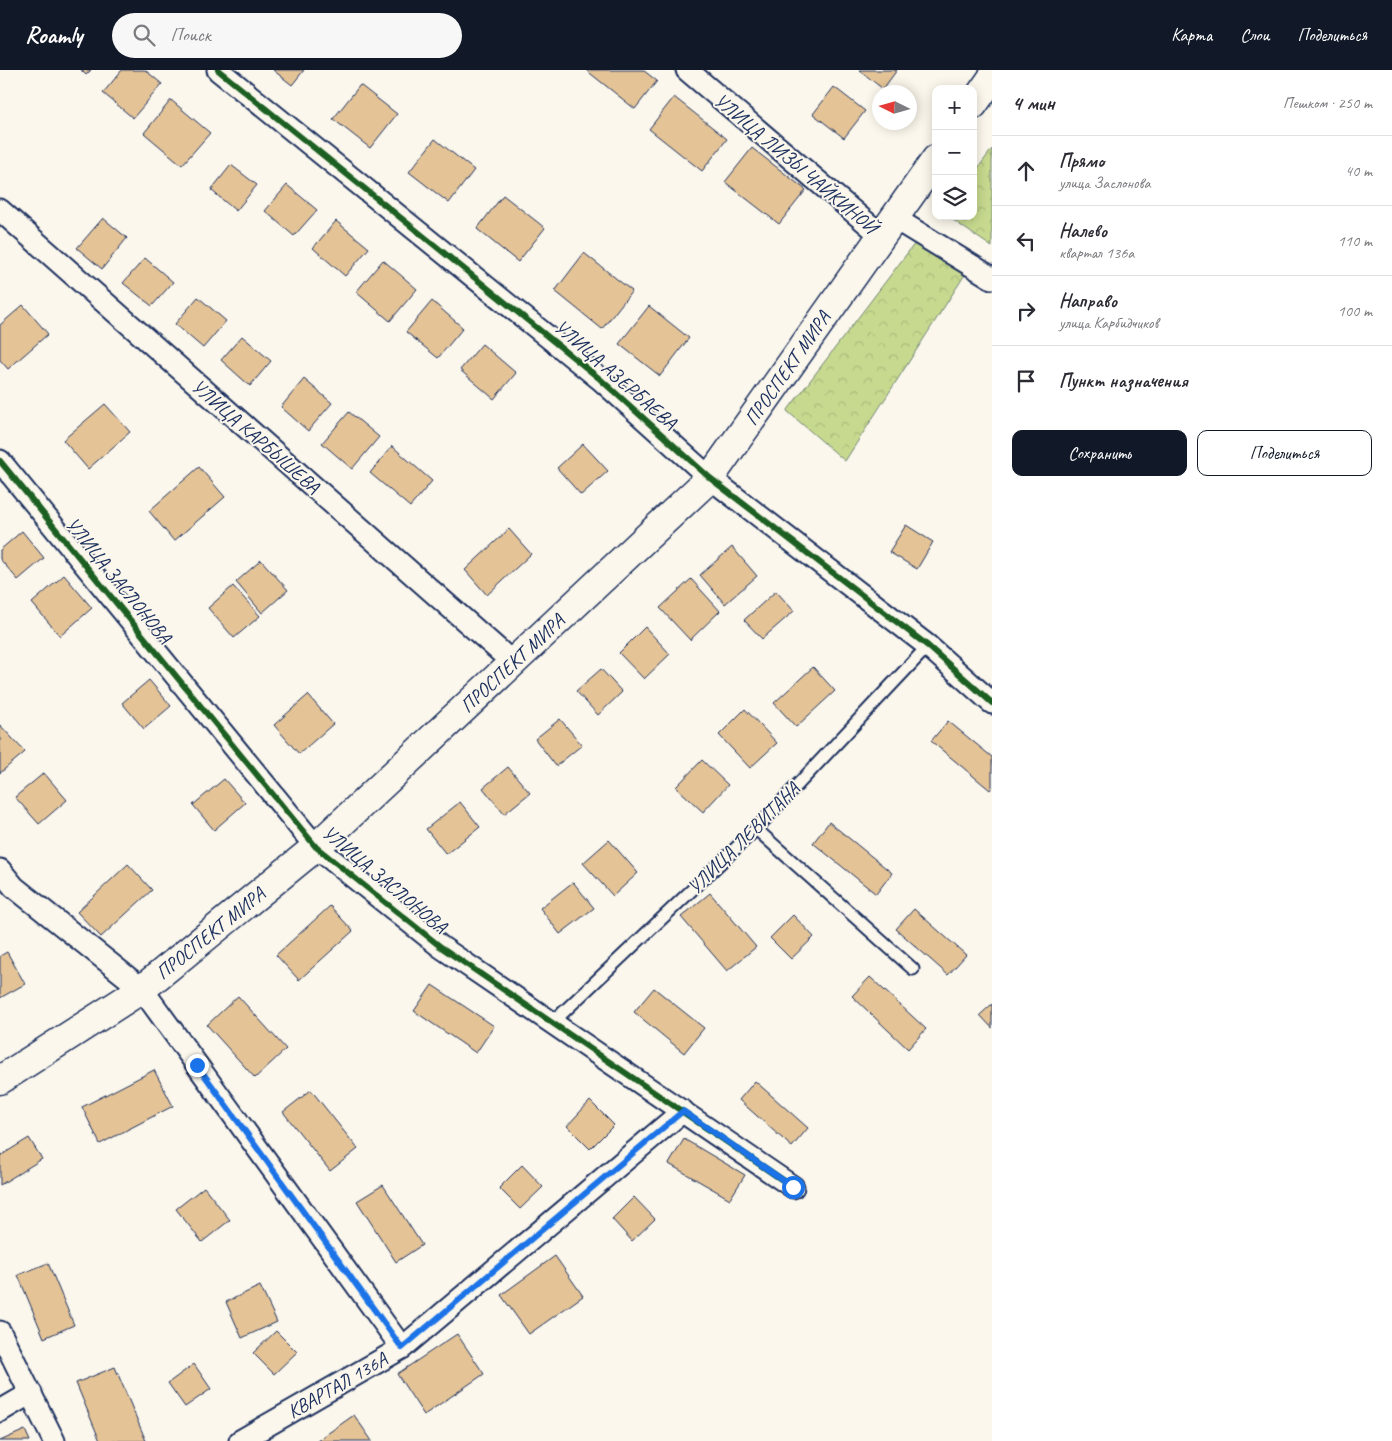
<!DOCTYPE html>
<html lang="ru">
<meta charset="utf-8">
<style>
:root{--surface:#fff;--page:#f7f7f7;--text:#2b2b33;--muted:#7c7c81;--line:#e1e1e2;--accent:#111827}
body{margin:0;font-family:Caveat,sans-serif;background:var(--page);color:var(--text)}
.controls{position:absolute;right:15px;top:15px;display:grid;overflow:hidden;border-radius:10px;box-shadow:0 2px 12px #0003}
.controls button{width:45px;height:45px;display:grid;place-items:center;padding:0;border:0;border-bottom:1px solid var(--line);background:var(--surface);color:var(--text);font:25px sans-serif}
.compass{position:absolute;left:872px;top:15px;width:45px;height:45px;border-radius:50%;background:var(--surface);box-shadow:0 2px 12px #0003;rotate:275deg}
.stop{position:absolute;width:15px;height:15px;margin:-11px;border:4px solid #1a73e8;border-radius:50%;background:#fff}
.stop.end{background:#1a73e8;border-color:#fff;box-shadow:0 1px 5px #0008}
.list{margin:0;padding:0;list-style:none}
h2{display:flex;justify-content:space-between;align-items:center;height:65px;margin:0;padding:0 20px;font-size:21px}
h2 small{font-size:16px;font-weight:400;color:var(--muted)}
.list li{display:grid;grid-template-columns:32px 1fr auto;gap:15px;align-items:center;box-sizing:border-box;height:70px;padding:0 20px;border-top:1px solid var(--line)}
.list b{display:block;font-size:19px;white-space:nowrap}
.list p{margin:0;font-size:16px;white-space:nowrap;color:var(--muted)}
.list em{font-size:16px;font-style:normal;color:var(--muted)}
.actions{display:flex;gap:10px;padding:15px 20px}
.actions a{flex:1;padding:11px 0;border:1px solid var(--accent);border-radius:10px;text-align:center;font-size:18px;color:var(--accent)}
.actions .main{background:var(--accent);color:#fff}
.icon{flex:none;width:28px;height:28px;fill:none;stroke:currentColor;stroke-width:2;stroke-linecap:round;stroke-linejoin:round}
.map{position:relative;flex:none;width:992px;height:1371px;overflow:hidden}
header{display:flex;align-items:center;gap:30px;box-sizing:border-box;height:70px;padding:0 25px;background:var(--accent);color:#fff}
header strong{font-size:24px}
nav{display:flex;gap:28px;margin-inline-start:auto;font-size:18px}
.search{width:350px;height:45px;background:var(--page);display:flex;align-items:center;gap:12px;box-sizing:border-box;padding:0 18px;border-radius:28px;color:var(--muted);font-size:19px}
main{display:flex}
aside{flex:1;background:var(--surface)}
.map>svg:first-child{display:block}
</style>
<header>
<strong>Roamly</strong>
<div class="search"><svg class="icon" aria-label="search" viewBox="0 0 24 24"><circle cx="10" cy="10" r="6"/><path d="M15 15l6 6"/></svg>Поиск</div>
<nav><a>Карта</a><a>Слои</a><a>Поделиться</a></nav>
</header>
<main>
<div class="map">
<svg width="992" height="1371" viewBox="0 0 992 1371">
<defs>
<pattern id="forest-crowns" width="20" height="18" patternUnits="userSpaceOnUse" patternTransform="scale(1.25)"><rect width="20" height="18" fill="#c7d98e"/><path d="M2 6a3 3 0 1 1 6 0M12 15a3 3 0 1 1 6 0" fill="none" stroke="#aabb7d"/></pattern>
</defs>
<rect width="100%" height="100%" fill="#fbf7ec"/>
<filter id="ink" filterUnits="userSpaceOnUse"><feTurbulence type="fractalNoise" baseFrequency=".02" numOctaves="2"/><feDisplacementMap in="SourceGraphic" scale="10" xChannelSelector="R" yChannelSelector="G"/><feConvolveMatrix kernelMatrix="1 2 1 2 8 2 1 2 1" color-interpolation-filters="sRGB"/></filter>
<g filter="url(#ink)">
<g fill="url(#forest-crowns)" stroke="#718476">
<polygon points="992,79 992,177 947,146 973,146 973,105"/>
<polygon points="915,173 966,203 845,391 787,341"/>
</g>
<g fill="#e4c396" stroke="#1b2f5e">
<polygon points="81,0 91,0 86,5"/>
<polygon points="122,0 145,0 162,14 133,48 103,23"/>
<polygon points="273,0 304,0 292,15"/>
<polygon points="586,0 643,0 657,11 635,39"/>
<polygon points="859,0 897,0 883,19"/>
<polygon points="360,15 397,44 370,78 333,49"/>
<polygon points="834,17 865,41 844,68 813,44"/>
<polygon points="674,27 727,69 702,101 649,59"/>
<polygon points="171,30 210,63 182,95 144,63"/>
<polygon points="435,69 474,100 449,133 409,102"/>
<polygon points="752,78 806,120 779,154 725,112"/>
<polygon points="231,95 257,115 236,141 211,120"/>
<polygon points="287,115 317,140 294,166 265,141"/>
<polygon points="503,125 545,158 518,192 477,159"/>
<polygon points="103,148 127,168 102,199 77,178"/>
<polygon points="336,151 369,178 345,206 313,178"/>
<polygon points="584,183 632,221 602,259 555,221"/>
<polygon points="145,188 173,212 152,236 123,213"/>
<polygon points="383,190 417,219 390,251 356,222"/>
<polygon points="198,227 226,251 203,278 175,254"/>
<polygon points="432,231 463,258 438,288 406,262"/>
<polygon points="23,235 48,264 8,299 0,290 0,255"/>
<polygon points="649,236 689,268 660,306 619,274"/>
<polygon points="242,266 271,291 250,316 221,290"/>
<polygon points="482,274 516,303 494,329 460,300"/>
<polygon points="304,309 332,333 308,361 281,337"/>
<polygon points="105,334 130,362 88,399 63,370"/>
<polygon points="349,342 379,367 352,399 322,373"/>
<polygon points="583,374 608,401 581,425 557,398"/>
<polygon points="392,376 432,411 410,437 370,403"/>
<polygon points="199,397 225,427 174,471 149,441"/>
<polygon points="906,455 933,472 917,499 889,482"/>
<polygon points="509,459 531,484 487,525 465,500"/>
<polygon points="22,461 44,488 18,510 0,489 0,480"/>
<polygon points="732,477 757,506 725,534 700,505"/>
<polygon points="261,490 288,520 262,543 236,512"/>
<polygon points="64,505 92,538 60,566 32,533"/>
<polygon points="691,509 720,541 690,570 660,538"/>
<polygon points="233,516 260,546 234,568 208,538"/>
<polygon points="776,521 794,541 762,569 744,550"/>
<polygon points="645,557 670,584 644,609 619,583"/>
<polygon points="813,597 835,621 796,657 774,633"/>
<polygon points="601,599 622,622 598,645 576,621"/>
<polygon points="149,610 171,636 144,659 122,633"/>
<polygon points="308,625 333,654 299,684 274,655"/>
<polygon points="745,639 777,673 750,698 719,665"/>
<polygon points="560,649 582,675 556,696 535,669"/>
<polygon points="948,651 992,687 992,717 990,720 931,671"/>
<polygon points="0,655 25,682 0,703"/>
<polygon points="702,690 728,715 703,742 676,717"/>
<polygon points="508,697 530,723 504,744 483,718"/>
<polygon points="44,703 67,730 39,754 15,727"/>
<polygon points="224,709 245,733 214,760 193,735"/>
<polygon points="460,732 480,757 446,784 426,759"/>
<polygon points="829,752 892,803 876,824 813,773"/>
<polygon points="609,770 638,803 613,826 583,793"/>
<polygon points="128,794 152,820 101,867 77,842"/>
<polygon points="573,812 594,838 560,864 540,838"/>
<polygon points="710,823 756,877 727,901 681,847"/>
<polygon points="330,836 353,861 299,910 276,885"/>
<polygon points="914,839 966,885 948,905 896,859"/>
<polygon points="793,845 814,867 791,889 770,868"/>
<polygon points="7,882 25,914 0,928 0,886"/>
<polygon points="870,907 926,959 908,979 852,926"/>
<polygon points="432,915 494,956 476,983 414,941"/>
<polygon points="654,918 704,958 684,983 634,942"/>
<polygon points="238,926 286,979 255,1008 207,955"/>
<polygon points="992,934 992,958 980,945"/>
<polygon points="154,1000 173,1036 100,1074 82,1037"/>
<polygon points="755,1011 808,1058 792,1077 739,1030"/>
<polygon points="311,1020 358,1079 330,1101 283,1042"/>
<polygon points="590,1031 614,1055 590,1079 567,1056"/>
<polygon points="29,1068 42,1089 0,1115 0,1086"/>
<polygon points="684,1069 745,1105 730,1129 669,1094"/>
<polygon points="522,1095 543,1117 520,1139 499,1118"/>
<polygon points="383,1115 422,1175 396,1192 357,1131"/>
<polygon points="204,1117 230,1150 202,1172 176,1139"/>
<polygon points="634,1127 655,1149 632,1171 612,1149"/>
<polygon points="555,1186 583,1226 529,1264 501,1225"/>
<polygon points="48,1193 74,1255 44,1268 18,1205"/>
<polygon points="260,1216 277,1252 242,1268 226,1232"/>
<polygon points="276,1261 297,1282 274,1304 253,1283"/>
<polygon points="457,1264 484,1304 424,1345 397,1304"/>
<polygon points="194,1294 211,1319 185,1337 168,1313"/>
<polygon points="115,1297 146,1371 100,1371 76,1313"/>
<polygon points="354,1345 372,1371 317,1371"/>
<polygon points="25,1360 30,1371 0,1371"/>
</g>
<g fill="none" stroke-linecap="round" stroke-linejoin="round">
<defs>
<g id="lane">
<polyline points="756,759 913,899"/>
<polyline points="552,953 756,759 928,576"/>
</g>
<g id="street">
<polyline points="218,0 600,309 710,408 928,576 992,633"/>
<polyline points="687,0 882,166"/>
<polyline points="0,140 512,592"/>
<polyline points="894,148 992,208"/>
<polyline points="0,391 316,777 441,877 793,1117"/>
<polyline points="0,800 14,817 142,919 402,1278"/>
<polyline points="0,1262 54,1371"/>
<polyline points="0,1341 31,1323"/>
<polyline points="240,1371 402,1278 683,1041"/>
</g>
<g id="secondary">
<polyline points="973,35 992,8"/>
<polyline points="0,1010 142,919 316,777 710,408 936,89"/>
</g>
</defs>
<use href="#lane" stroke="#1b2f5e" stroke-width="15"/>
<use href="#street" stroke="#1b2f5e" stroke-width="25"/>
<use href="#secondary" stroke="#1b2f5e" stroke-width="31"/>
<use href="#lane" stroke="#fbf7ec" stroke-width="11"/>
<use href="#street" stroke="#fbf7ec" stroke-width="21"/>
<use href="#secondary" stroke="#fbf7ec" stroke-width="28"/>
<defs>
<g id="cycleway">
<polyline points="218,0 600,309 710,408 928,576 992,633"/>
<polyline points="0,391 316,777 441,877 793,1117"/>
</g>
</defs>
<use href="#cycleway" stroke="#fbf7ec" stroke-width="9"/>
<use href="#cycleway" stroke="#1b5e20" stroke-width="6"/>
</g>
</g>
<g fill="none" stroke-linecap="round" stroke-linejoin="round" filter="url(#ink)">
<polyline stroke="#1a73e8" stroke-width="6" points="197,995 402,1278 683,1041 793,1117"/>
</g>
<g text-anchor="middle" stroke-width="4" stroke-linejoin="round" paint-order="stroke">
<g font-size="20" fill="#1b2f5e" stroke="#fbf7ec">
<text transform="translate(796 93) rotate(40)" y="7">УЛИЦА ЛИЗЫ ЧАЙКИНОЙ</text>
<text transform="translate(787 298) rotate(-55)" y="7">ПРОСПЕКТ МИРА</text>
<text transform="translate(616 304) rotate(41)" y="7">УЛИЦА АЗЕРБАЕВА</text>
<text transform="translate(256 366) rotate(41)" y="7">УЛИЦА КАРБЫШЕВА</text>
<text transform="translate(119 510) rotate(51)" y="7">УЛИЦА ЗАСЛОНОВА</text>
<text transform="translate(512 593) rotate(-43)" y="7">ПРОСПЕКТ МИРА</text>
<text transform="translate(743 768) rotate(-45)" y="7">УЛИЦА ЛЕВИТАНА</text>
<text transform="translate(385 809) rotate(40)" y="7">УЛИЦА ЗАСЛОНОВА</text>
<text transform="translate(210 863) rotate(-39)" y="7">ПРОСПЕКТ МИРА</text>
<text transform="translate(337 1315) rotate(-30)" y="7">КВАРТАЛ 136А</text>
</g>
</g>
</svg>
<div class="controls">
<button>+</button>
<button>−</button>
<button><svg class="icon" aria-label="layers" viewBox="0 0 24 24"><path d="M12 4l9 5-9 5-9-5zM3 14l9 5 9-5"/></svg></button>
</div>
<svg class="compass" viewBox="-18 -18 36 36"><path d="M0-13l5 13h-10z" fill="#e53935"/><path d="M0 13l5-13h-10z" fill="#7c7c81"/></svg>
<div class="stop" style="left:793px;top:1117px"></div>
<div class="stop end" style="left:197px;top:995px"></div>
</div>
<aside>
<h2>4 мин<small>Пешком · 250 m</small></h2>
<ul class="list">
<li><svg class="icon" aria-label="ahead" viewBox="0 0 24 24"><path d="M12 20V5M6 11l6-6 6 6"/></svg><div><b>Прямо</b><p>улица Заслонова</p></div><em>40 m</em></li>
<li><svg class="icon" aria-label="left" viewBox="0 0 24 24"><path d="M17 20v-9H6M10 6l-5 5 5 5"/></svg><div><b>Налево</b><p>квартал 136а</p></div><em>110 m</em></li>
<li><svg class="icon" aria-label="right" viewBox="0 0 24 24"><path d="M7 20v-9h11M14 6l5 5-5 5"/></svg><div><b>Направо</b><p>улица Карбидчиков</p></div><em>100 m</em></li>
<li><svg class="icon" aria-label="arrive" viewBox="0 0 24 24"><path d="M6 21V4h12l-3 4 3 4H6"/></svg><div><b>Пункт назначения</b></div></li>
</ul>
<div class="actions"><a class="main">Сохранить</a><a>Поделиться</a></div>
</aside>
</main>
